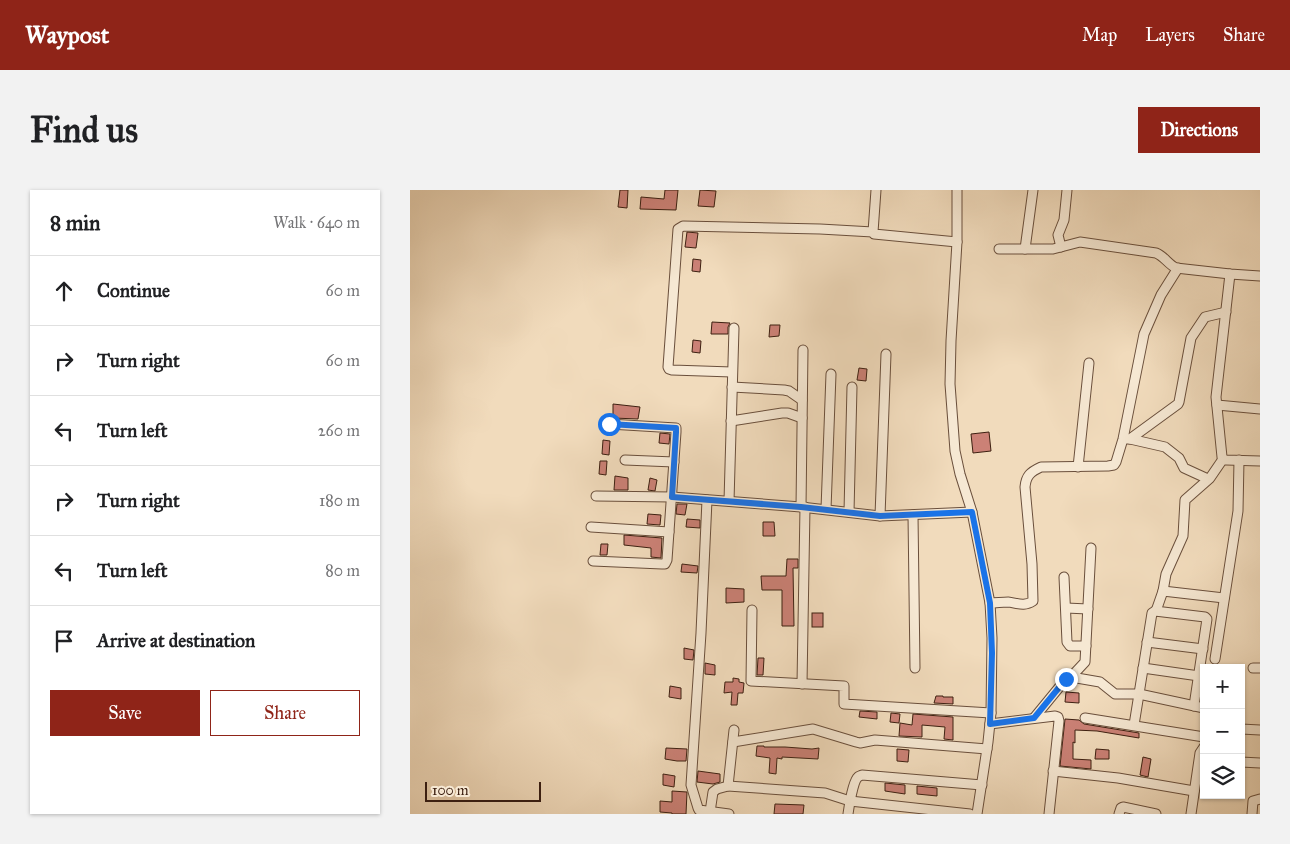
<!DOCTYPE html>
<meta charset="utf-8">
<style>
:root{--surface:#fff;--page:#f2f2f2;--text:#202124;--muted:#757577;--line:#e0e0e0;--accent:#8f2418}
body{margin:0;font-family:"IM FELL Great Primer",serif;background:var(--page);color:var(--text)}
.controls{position:absolute;right:15px;bottom:15px;display:grid;overflow:hidden;border-radius:0px;box-shadow:0 1px 4px #0004}
.controls button{width:45px;height:45px;display:grid;place-items:center;padding:0;border:0;border-bottom:1px solid var(--line);background:var(--surface);color:var(--text);font:25px sans-serif}
.scale{position:absolute;left:15px;bottom:12px;width:116px;box-sizing:border-box;padding-left:5px;border:2px solid #3d2011;border-top:0;font-size:14px;line-height:18px;white-space:nowrap;color:#3d2011;-webkit-text-stroke:4px #f6e8d3;paint-order:stroke}
.stop{position:absolute;width:15px;height:15px;margin:-11px;border:4px solid #1a73e8;border-radius:50%;background:#fff}
.stop.end{background:#1a73e8;border-color:#fff;box-shadow:0 1px 5px #0008}
.list{margin:0;padding:0;list-style:none}
h2{display:flex;justify-content:space-between;align-items:center;height:65px;margin:0;padding:0 20px;font-size:21px}
h2 small{font-size:16px;font-weight:400;color:var(--muted)}
.list li{display:grid;grid-template-columns:32px 1fr auto;gap:15px;align-items:center;box-sizing:border-box;height:70px;padding:0 20px;border-top:1px solid var(--line)}
.list b{display:block;font-size:19px;white-space:nowrap}
.list em{font-size:16px;font-style:normal;color:var(--muted)}
.actions{display:flex;gap:10px;padding:15px 20px}
.actions a{flex:1;padding:11px 0;border:1px solid var(--accent);border-radius:0px;text-align:center;font-size:18px;color:var(--accent)}
.actions .main{background:var(--accent);color:#fff}
.icon{flex:none;width:28px;height:28px;fill:none;stroke:currentColor;stroke-width:2;stroke-linecap:round;stroke-linejoin:round}
.map{position:relative;flex:none;width:850px;height:624px;overflow:hidden;border-radius:0px}
header{display:flex;align-items:center;gap:30px;box-sizing:border-box;height:70px;padding:0 25px;background:var(--accent);color:#fff}
header strong{font-size:24px}
nav{display:flex;gap:28px;margin-inline-start:auto;font-size:18px}
.intro{display:flex;align-items:center;justify-content:space-between;box-sizing:border-box;height:120px;padding:0 30px}
h1{margin:0;font-size:35px}
.button{padding:12px 22px;border-radius:0px;background:var(--accent);color:#fff;font-size:18px;font-weight:700}
main{display:flex;gap:30px;padding:0 30px}
aside{flex:1;background:var(--surface);border-radius:0px;box-shadow:0 1px 4px #0004}
.map>svg:first-child{display:block}
</style>
<header>
<strong>Waypost</strong>
<nav><a>Map</a><a>Layers</a><a>Share</a></nav>
</header>
<div class="intro"><h1>Find us</h1><a class="button">Directions</a></div>
<main>
<aside>
<h2>8 min<small>Walk · 640 m</small></h2>
<ul class="list">
<li><svg class="icon" aria-label="ahead" viewBox="0 0 24 24"><path d="M12 20V5M6 11l6-6 6 6"/></svg><div><b>Continue</b></div><em>60 m</em></li>
<li><svg class="icon" aria-label="right" viewBox="0 0 24 24"><path d="M7 20v-9h11M14 6l5 5-5 5"/></svg><div><b>Turn right</b></div><em>60 m</em></li>
<li><svg class="icon" aria-label="left" viewBox="0 0 24 24"><path d="M17 20v-9H6M10 6l-5 5 5 5"/></svg><div><b>Turn left</b></div><em>260 m</em></li>
<li><svg class="icon" aria-label="right" viewBox="0 0 24 24"><path d="M7 20v-9h11M14 6l5 5-5 5"/></svg><div><b>Turn right</b></div><em>180 m</em></li>
<li><svg class="icon" aria-label="left" viewBox="0 0 24 24"><path d="M17 20v-9H6M10 6l-5 5 5 5"/></svg><div><b>Turn left</b></div><em>80 m</em></li>
<li><svg class="icon" aria-label="arrive" viewBox="0 0 24 24"><path d="M6 21V4h12l-3 4 3 4H6"/></svg><div><b>Arrive at destination</b></div></li>
</ul>
<div class="actions"><a class="main">Save</a><a>Share</a></div>
</aside>
<div class="map">
<svg width="850" height="624" viewBox="0 0 850 624">
<rect width="100%" height="100%" fill="#f1dbbc"/>
<filter id="stains"><feTurbulence type="fractalNoise" baseFrequency=".004" numOctaves="4"/><feColorMatrix values="0 0 0 0 .2 0 0 0 0 .09 0 0 0 0 .02 0 0 0 .5 -.17"/></filter>
<radialGradient id="worn" r=".72"><stop offset=".6" stop-color="#630" stop-opacity="0"/><stop offset="1" stop-color="#630" stop-opacity=".3"/></radialGradient>
<g fill="#cb8176" stroke="#3d2011">
<polygon points="210,0 218,0 217,18 208,17"/>
<polygon points="255,0 268,0 266,20 230,19 231,7 254,9"/>
<polygon points="290,0 306,1 304,17 288,16"/>
<polygon points="277,42 288,43 286,58 275,57"/>
<polygon points="283,69 291,70 290,82 282,81"/>
<polygon points="302,132 320,133 318,137 318,144 301,144"/>
<polygon points="360,135 370,135 369,146 359,147"/>
<polygon points="283,150 291,151 290,163 282,162"/>
<polygon points="449,178 457,179 456,191 447,190"/>
<polygon points="203,214 230,217 228,229 203,228"/>
<polygon points="579,242 581,261 563,263 561,244"/>
<polygon points="250,243 260,244 259,254 249,253"/>
<polygon points="193,250 200,251 199,265 192,264"/>
<polygon points="190,271 197,271 196,285 189,284"/>
<polygon points="205,286 218,288 218,300 204,300"/>
<polygon points="240,288 247,290 245,301 238,300"/>
<polygon points="267,314 277,314 275,325 266,324"/>
<polygon points="238,324 251,325 250,335 237,334"/>
<polygon points="277,329 290,330 290,338 276,337"/>
<polygon points="353,332 364,332 365,346 353,346"/>
<polygon points="214,345 252,348 251,368 241,367 241,358 214,355"/>
<polygon points="191,354 198,354 197,365 190,365"/>
<polygon points="377,369 388,369 388,378 383,378 384,436 372,436 372,400 352,400 351,386 376,386"/>
<polygon points="272,374 288,376 287,383 271,382"/>
<polygon points="316,398 334,399 334,412 316,413"/>
<rect x="402" y="423" width="11" height="14"/>
<polygon points="274,458 284,460 283,470 274,469"/>
<polygon points="348,468 354,468 353,485 347,485"/>
<polygon points="295,473 305,475 305,485 295,484"/>
<polygon points="323,488 329,489 329,492 334,493 333,503 328,503 327,515 321,515 322,502 314,503 315,492 323,492"/>
<polygon points="260,496 271,498 271,509 259,507"/>
<polygon points="656,502 669,503 669,513 655,512"/>
<polygon points="526,506 533,506 533,507 543,507 543,514 524,513"/>
<polygon points="450,521 467,522 467,529 449,527"/>
<polygon points="481,523 490,524 489,533 480,532"/>
<polygon points="503,524 543,527 543,550 534,549 535,537 512,535 512,547 489,546 490,533 502,535"/>
<polygon points="655,529 669,530 674,534 729,543 729,548 687,541 665,540 665,553 663,552 663,569 681,570 681,579 650,576"/>
<polygon points="347,556 354,556 354,557 375,557 402,559 409,558 408,569 372,567 372,569 367,568 366,584 359,583 360,568 346,566"/>
<polygon points="256,558 277,559 276,571 267,571 255,569"/>
<polygon points="487,559 499,560 498,572 487,571"/>
<polygon points="686,559 699,560 699,569 685,569"/>
<polygon points="733,567 741,569 738,587 730,585"/>
<polygon points="288,581 310,584 310,592 303,594 287,592"/>
<polygon points="253,584 265,586 264,597 253,595"/>
<polygon points="475,593 495,595 495,604 475,601"/>
<polygon points="507,596 527,598 527,606 507,604"/>
<polygon points="262,601 277,602 276,624 262,624 262,623 250,622 250,611 262,612"/>
<polygon points="365,614 394,615 393,624 364,624"/>
</g>
<g fill="none" stroke-linecap="round" stroke-linejoin="round">
<defs>
<g id="minor">
<polyline points="466,0 463,42 464,44 547,52"/>
<polyline points="547,0 547,52 541,151 540,194 543,234 545,261 550,284 562,322 580,413 582,448 581,523 578,552 567,624"/>
<polyline points="651,57 648,45 654,30 657,0"/>
<path d="M589,59H643L670,52L746,63C754,66 758,74 766,78L820,84L850,86"/>
<polyline points="615,59 623,0"/>
<polyline points="820,84 806,207 812,267 813,269 816,270 850,271"/>
<polyline points="322,182 262,180 259,179 258,177 268,39 273,36 410,39 463,42"/>
<polyline points="322,197 374,200 379,201 392,210"/>
<polyline points="807,215 850,219"/>
<polyline points="321,231 372,223 378,223 392,228"/>
<polyline points="717,249 720,249 755,257 769,268 774,278 798,289"/>
<polyline points="720,249 768,214 769,212 781,148 795,127 816,122"/>
<polyline points="215,270 264,272"/>
<polyline points="668,277 679,173"/>
<polyline points="186,306 262,307 391,317 470,326 562,322"/>
<polyline points="297,310 291,443 281,595 288,618 289,620 319,624"/>
<polyline points="319,311 324,138"/>
<polyline points="391,317 393,160"/>
<polyline points="416,319 421,184"/>
<polyline points="439,322 442,197"/>
<polyline points="503,325 505,478"/>
<polyline points="470,326 476,164"/>
<polyline points="181,337 259,342"/>
<polyline points="183,371 252,374 255,374 257,370 266,242 266,238 199,234"/>
<polyline points="654,387 657,452 660,456 676,456"/>
<polyline points="753,401 756,384 773,346 775,310 800,288 813,269"/>
<path d="M580,413C586,413 592,412 598,412C607,413 614,417 623,411L622,374L615,297C616,286 620,282 631,277L698,276L704,275L706,272L713,249L734,144L751,105L768,78"/>
<polyline points="656,418 678,419"/>
<polyline points="342,420 341,491 434,496 434,514 581,523"/>
<polyline points="746,421 753,401 814,408"/>
<polyline points="737,452 793,459"/>
<polyline points="805,469 828,321 829,270"/>
<polyline points="733,478 789,486"/>
<polyline points="843,478 850,478"/>
<polyline points="661,487 675,472 681,358"/>
<polyline points="392,494 395,317"/>
<polyline points="624,528 656,489 661,487 690,492 705,504 729,504 794,518"/>
<polyline points="675,528 794,547"/>
<polyline points="580,534 645,526 648,527 649,531 639,624"/>
<polyline points="724,535 742,423 745,421 795,427 797,429 784,516"/>
<polyline points="831,539 850,540"/>
<polyline points="323,552 403,539 446,552 450,553 465,550 577,559"/>
<polyline points="831,572 850,573"/>
<polyline points="643,581 708,588 784,601"/>
<polyline points="318,596 415,603 440,611 560,624"/>
<polyline points="300,622 303,602 307,599 318,596 324,540"/>
<path d="M438,624C439,617 443,591 448,587C449,586 450,586 452,585L572,595"/>
<polyline points="709,624 711,618 713,617 746,624"/>
<polyline points="781,624 790,563 794,557"/>
<polyline points="842,624 843,611 850,609"/>
</g>
</defs>
<use href="#minor" stroke="#6a4f3c" stroke-width="11"/>
<use href="#minor" stroke="#f6e8d3" stroke-width="9"/>
</g>
<g fill="none" stroke-linecap="round" stroke-linejoin="round">
<polyline stroke="#1a73e8" stroke-width="6" points="199,234 266,238 266,242 262,307 391,317 470,326 562,322 580,413 582,463 580,534 624,528 656,489"/>
</g>
<rect width="100%" height="100%" filter="url(#stains)"/>
<rect width="100%" height="100%" fill="url(#worn)"/>
</svg>
<div class="controls">
<button>+</button>
<button>−</button>
<button><svg class="icon" aria-label="layers" viewBox="0 0 24 24"><path d="M12 4l9 5-9 5-9-5zM3 14l9 5 9-5"/></svg></button>
</div>
<div class="scale">100 m</div>
<div class="stop" style="left:199px;top:234px"></div>
<div class="stop end" style="left:656px;top:489px"></div>
</div>
</main>
